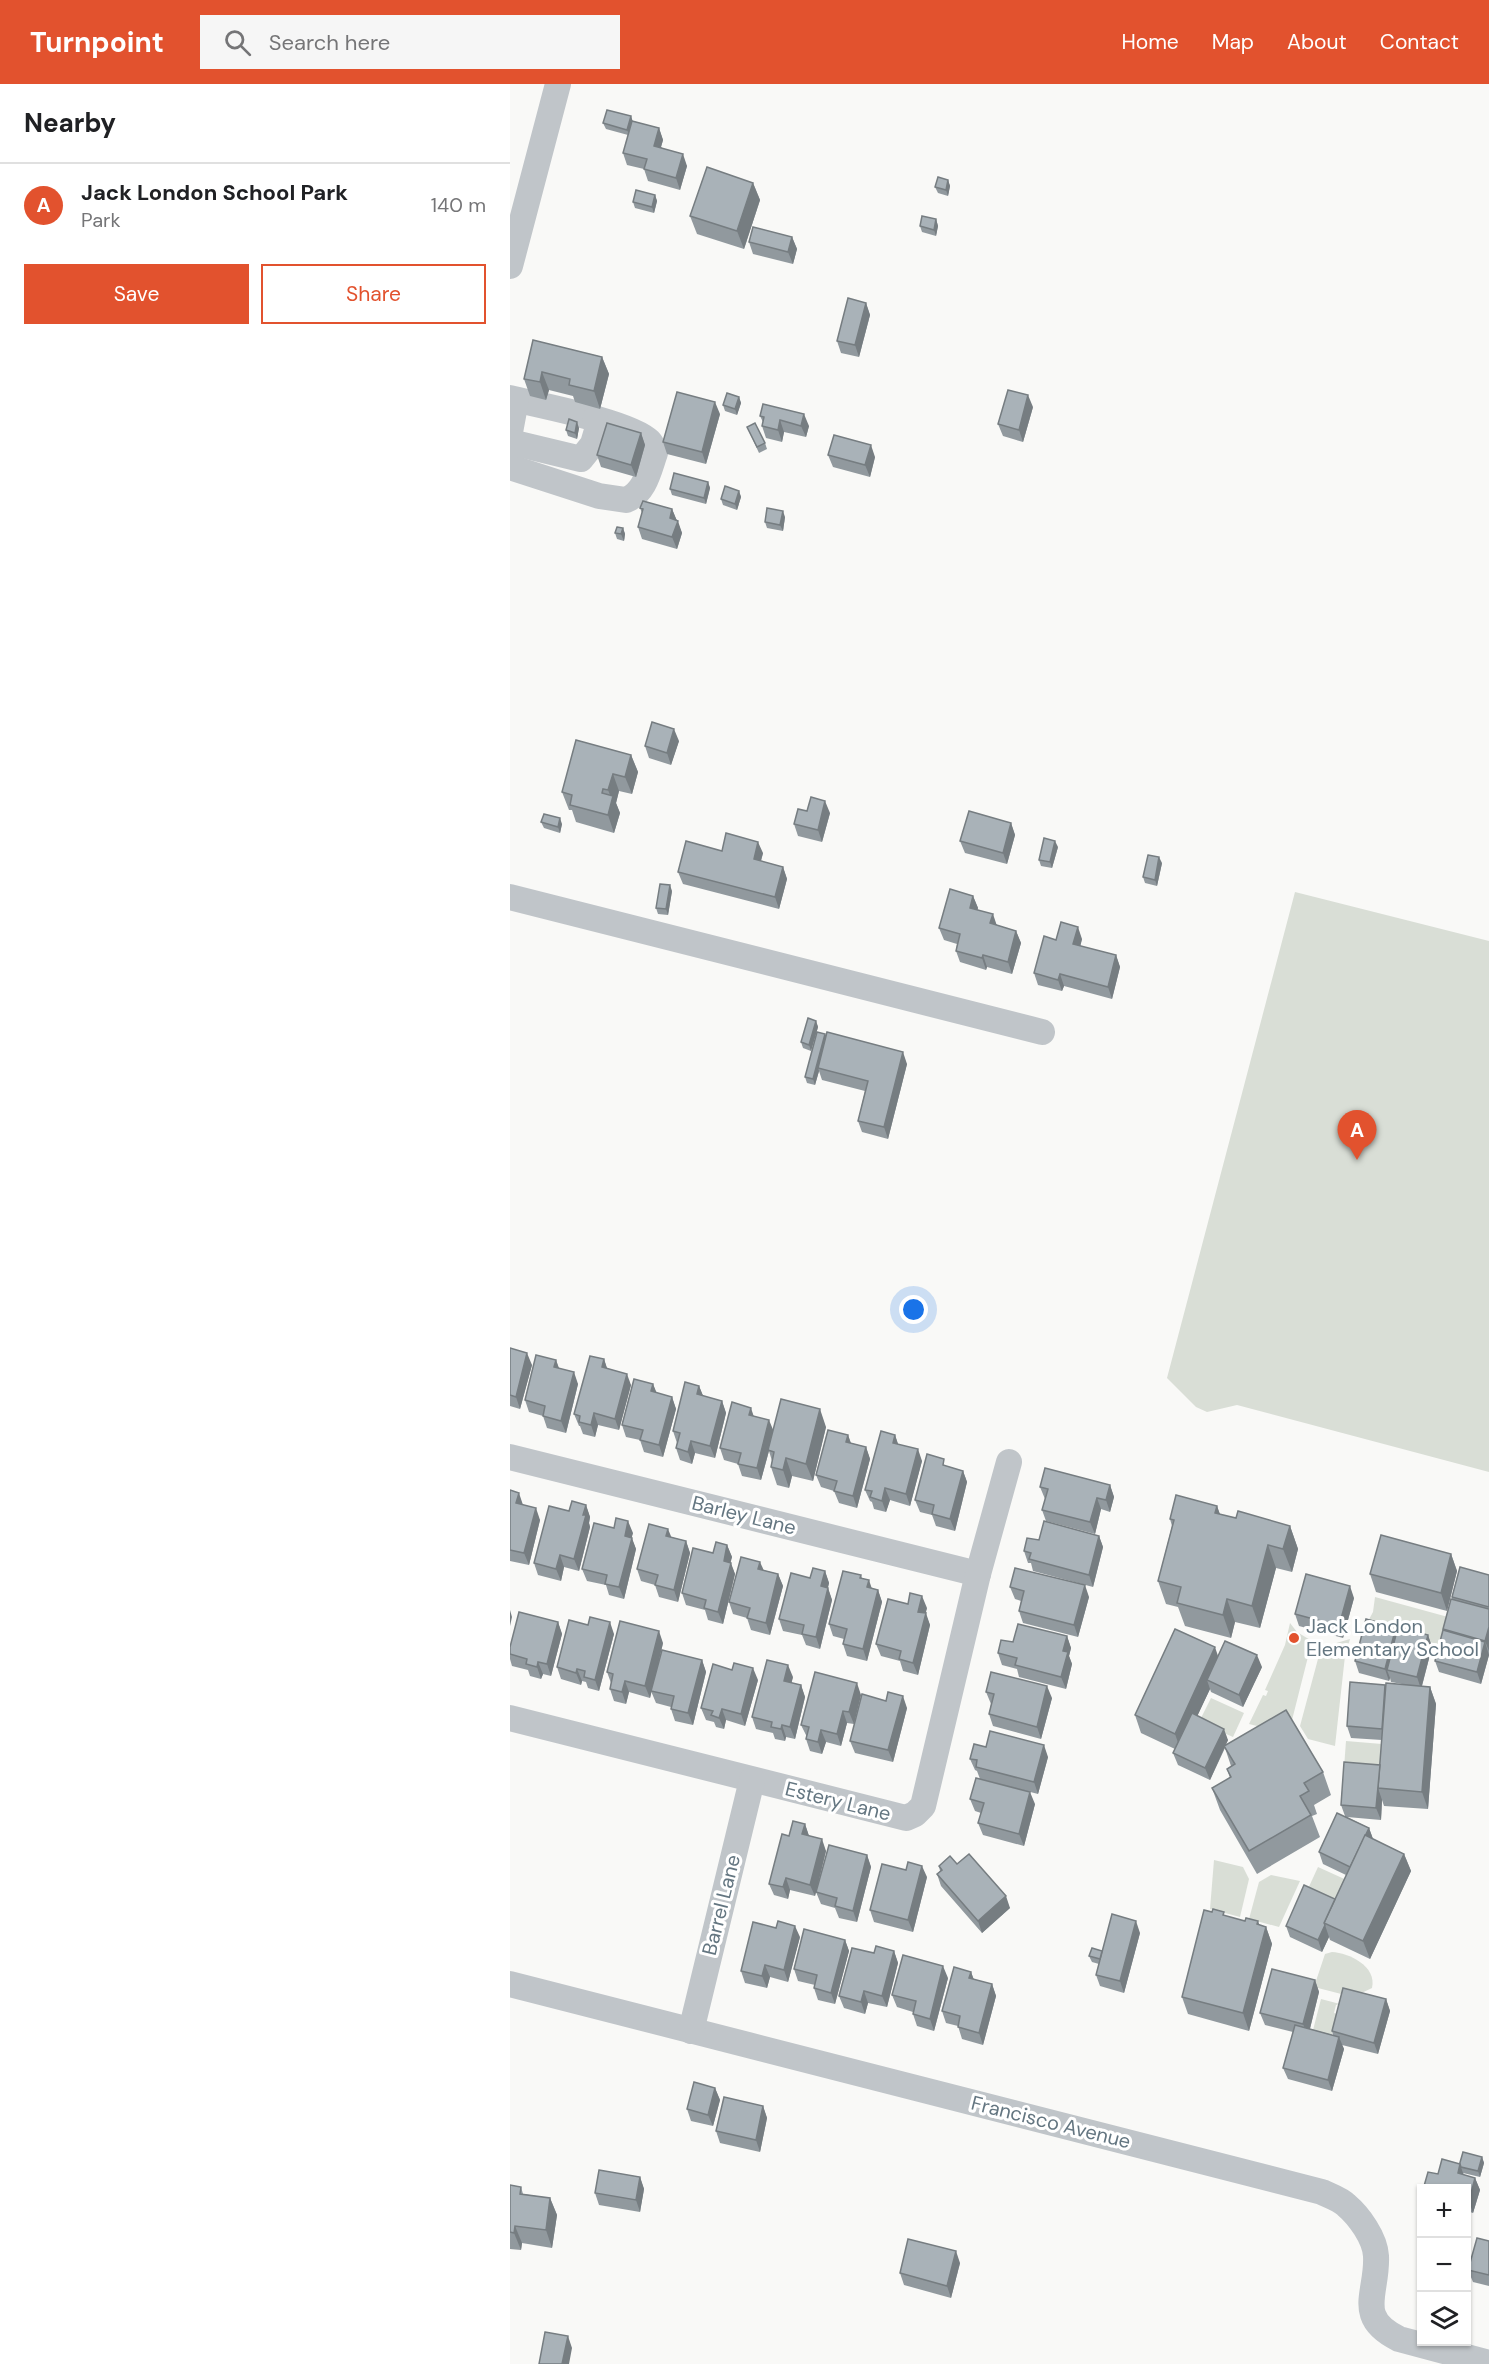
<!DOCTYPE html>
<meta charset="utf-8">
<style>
:root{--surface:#fff;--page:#f6f6f6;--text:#202124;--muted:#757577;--line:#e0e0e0;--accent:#e2522e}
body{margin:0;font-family:"DM Sans",sans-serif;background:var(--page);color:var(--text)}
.controls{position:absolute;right:18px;bottom:18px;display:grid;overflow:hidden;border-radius:0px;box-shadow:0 2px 4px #0004}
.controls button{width:54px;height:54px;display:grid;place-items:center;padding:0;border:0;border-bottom:2px solid var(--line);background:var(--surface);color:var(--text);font:30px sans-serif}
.you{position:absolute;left:404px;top:1226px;width:21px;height:21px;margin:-15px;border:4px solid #fff;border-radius:50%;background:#1a73e8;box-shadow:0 0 0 9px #1a73e833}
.badge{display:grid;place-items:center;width:39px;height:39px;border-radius:50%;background:var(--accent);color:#fff;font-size:20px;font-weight:700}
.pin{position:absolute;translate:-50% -50px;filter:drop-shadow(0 2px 3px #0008)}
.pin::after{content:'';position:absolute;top:32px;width:21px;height:18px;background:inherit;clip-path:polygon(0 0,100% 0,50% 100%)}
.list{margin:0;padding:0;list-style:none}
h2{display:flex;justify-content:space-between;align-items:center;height:78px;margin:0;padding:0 24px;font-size:26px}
h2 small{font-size:20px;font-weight:400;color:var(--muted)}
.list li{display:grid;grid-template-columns:39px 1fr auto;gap:18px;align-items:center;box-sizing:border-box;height:84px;padding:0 24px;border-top:2px solid var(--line)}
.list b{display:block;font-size:22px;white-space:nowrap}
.list p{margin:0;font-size:20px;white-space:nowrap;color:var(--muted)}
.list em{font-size:20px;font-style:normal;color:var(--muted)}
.actions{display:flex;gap:12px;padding:18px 24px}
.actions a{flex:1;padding:14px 0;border:2px solid var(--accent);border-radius:0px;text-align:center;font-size:21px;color:var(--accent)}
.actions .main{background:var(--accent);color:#fff}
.icon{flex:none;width:33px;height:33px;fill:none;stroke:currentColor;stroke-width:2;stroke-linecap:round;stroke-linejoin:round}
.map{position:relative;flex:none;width:979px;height:2280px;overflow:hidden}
header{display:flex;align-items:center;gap:36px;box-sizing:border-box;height:84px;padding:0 30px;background:var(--accent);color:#fff}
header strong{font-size:28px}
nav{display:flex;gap:33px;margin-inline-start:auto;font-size:21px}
.search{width:420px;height:54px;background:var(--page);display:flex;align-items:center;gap:15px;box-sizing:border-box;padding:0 21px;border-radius:0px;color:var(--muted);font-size:22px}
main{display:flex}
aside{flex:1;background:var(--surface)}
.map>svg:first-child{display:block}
</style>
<header>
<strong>Turnpoint</strong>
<div class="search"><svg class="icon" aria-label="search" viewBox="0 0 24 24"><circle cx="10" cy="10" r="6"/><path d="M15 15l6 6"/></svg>Search here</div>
<nav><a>Home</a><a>Map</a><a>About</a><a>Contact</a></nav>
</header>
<main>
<aside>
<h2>Nearby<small></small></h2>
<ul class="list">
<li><span class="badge">A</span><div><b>Jack London School Park</b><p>Park</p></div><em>140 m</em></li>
</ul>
<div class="actions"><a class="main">Save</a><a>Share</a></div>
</aside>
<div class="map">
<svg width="979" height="2280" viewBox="0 0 979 2280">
<rect width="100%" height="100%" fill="#f9f9f7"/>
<g fill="#d9ded6">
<polygon points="785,808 979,857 979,1388 727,1321 697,1328 686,1323 657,1294"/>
<polygon points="865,1513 938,1533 931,1561 856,1541 863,1528"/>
<polygon points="780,1539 787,1548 802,1557 781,1640 767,1647 739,1640 753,1611 756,1612 758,1607 755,1606 775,1561"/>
<polygon points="840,1555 836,1568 833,1567 832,1571 835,1572 825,1662 798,1655 790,1642 812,1560 823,1560"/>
<polygon points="701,1614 734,1629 723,1653 689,1638"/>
<polygon points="836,1657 872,1660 870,1687 834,1684"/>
<polygon points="704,1776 733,1783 739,1795 730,1833 700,1825"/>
<polygon points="808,1783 841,1798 829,1822 797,1807"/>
<polygon points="761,1791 790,1797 769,1843 739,1835 749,1798"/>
<path d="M822,1868C839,1869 867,1882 862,1904L843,1913L804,1903L815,1870Z"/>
<polygon points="811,1915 830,1920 826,1921 824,1929 827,1930 821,1955 802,1950"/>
</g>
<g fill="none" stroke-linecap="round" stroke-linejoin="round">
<g stroke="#c0c5c9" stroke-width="26">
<polyline points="0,182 48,0"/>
<path d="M0,314C28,321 120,338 139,357C142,360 144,365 145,369C139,386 135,409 116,416L89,412L0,383"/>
<polyline points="0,348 6,316"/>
<polyline points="0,358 71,375 83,360 88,343 85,335"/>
<polyline points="0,813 532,948"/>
<polyline points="0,1373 468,1490"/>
<polyline points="0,1634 396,1734 405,1730 413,1722 468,1490 499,1378"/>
<path d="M0,1900L812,2108C820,2112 830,2115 836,2121C849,2132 865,2154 866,2172C868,2209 844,2233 889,2255L979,2279"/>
<polyline points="181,1947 242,1696"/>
</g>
</g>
<g fill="#91999e">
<polygon points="121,32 122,37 149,44 153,56 151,63 177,82 170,106 138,97 134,85 117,81 113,69 118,51 96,45 93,39"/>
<polygon points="438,96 440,102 438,112 428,109 425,103"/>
<polygon points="243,99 250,116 234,165 187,150 180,132"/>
<polygon points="145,111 147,117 144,129 125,124 123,118"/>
<polygon points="426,135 428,142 426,152 412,148 410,142"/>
<polygon points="282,153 287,165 283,180 243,170 239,158"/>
<polygon points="356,219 360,231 349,273 331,269 327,257"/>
<polygon points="23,256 92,273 99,290 90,325 65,318 63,312 39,306 36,316 20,312 14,295"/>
<polygon points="229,313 231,319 227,331 215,327 213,321"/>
<polygon points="523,323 513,358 493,352 488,340"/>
<polygon points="210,330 196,380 157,370 153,358"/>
<polygon points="250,332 299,342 296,353 274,348 272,358 256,354 252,342 253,338"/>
<polygon points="237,343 255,359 257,365 249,369"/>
<polygon points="69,344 67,355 58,352 56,346"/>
<polygon points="131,349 135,361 126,393 91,383 87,371"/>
<polygon points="318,371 365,373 360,393 323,383"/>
<polygon points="198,398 200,404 196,420 162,411 160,405"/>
<polygon points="229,407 231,413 227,426 213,421 211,415"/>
<polygon points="130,424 162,425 172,449 167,465 132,455 128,443 132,429"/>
<polygon points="275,433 273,447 257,444 255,438"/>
<polygon points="113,444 115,450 114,457 107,455 105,449"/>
<polygon points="169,657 161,681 139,674 135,662"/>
<polygon points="121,671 128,688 122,710 109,707 106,719 110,729 104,749 66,738 62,726 59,726 52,708"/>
<polygon points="297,727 320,729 312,758 288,752 284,740"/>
<polygon points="31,738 52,740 50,749 34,744"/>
<polygon points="501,739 505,751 497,780 455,769 450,757"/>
<polygon points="548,763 542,784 531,782 529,776"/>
<polygon points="212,767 253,769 251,777 273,783 277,795 269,825 173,800 168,788"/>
<polygon points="652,779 647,802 635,799 633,793"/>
<polygon points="162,807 158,831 148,830 146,824"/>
<polygon points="463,812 468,824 467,826 487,841 506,847 511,859 502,890 477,883 476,886 450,878 446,867 447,860 434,856 429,844"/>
<polygon points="572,855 570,862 606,871 610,883 602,915 554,902 552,907 528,901 524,889 546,856"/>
<polygon points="306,937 308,943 301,967 293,964 291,958"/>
<polygon points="307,948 397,980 378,1055 352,1048 348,1037 355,1007 312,996 309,987 305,1001 297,999 295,993"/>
<polygon points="0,1264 22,1281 10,1325 0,1322"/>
<polygon points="94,1275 97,1285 121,1301 109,1346 88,1341 85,1353 73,1350 70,1342 69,1342 64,1330"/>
<polygon points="46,1276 49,1284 68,1300 56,1349 37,1344 33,1332 19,1328 15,1316"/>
<polygon points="143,1300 146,1309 162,1313 166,1325 153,1373 134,1368 130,1356 116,1353 112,1341"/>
<polygon points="189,1302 193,1312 212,1317 216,1329 205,1374 185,1369 182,1380 170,1376 166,1364 167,1359 163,1347"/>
<polygon points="244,1332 263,1346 316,1343 303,1397 282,1392 279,1404 267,1401 261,1383 262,1377 259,1367 251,1396 232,1392 228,1380 214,1376 210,1364"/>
<polygon points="338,1351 341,1359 356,1363 360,1375 347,1424 329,1419 324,1407 311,1403 306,1391"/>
<polygon points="385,1351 388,1360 412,1377 400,1422 380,1416 376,1428 364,1425 362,1418 360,1417 355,1406"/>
<polygon points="437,1382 453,1387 457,1398 445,1447 426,1442 422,1431 410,1428 405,1416"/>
<polygon points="600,1401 604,1413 600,1428 591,1425 585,1450 536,1437 532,1426 535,1415 530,1403"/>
<polygon points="0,1406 13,1421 30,1436 19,1481 0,1477"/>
<polygon points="76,1421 80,1433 79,1439 80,1443 69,1487 54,1483 51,1497 28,1491 24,1479 59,1427"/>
<polygon points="707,1422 710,1431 726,1434 780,1442 788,1465 782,1488 766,1484 750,1544 725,1538 721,1554 675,1542 668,1523 656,1520 648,1497 662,1442 660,1435"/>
<polygon points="123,1449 121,1453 126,1465 114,1515 99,1511 96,1501 77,1497 72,1485"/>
<polygon points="589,1452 593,1463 583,1503 523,1487 521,1479 518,1479 514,1467 529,1456"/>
<polygon points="161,1453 176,1457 180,1469 168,1518 149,1513 145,1501 131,1497 127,1485"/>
<polygon points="217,1461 222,1473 220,1478 225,1490 213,1540 198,1536 195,1526 176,1521 172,1509 203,1469"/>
<polygon points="941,1470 947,1487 937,1527 866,1508 860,1490"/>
<polygon points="253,1486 268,1490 273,1502 260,1551 241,1546 237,1534 223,1530 219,1518"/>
<polygon points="315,1487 319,1499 318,1504 322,1516 310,1565 296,1561 292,1551 273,1547 269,1535 300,1494"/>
<polygon points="351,1491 352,1494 362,1505 368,1506 372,1518 357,1577 337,1572 333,1560 334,1555 323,1552 319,1540"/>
<polygon points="979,1491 979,1571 971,1600 929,1588 925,1577 933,1547 933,1545 942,1515 942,1513"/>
<polygon points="500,1503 579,1513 568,1553 513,1539 509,1527 511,1517 505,1515"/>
<polygon points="844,1514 833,1554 789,1542 785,1530"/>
<polygon points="417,1524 415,1529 420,1541 408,1591 393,1587 390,1577 371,1572 366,1560"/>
<polygon points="48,1538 52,1550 41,1592 33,1590 31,1595 20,1592 18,1586 2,1582 0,1575 0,1563"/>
<polygon points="78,1541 104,1550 89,1607 78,1604 76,1598 72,1597 71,1601 51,1595 47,1583"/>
<polygon points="887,1546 918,1551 922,1563 912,1602 920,1603 926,1620 918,1725 874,1722 872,1716 871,1736 837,1733 859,1744 863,1755 894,1770 901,1787 860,1875 820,1856 819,1853 812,1868 780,1853 776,1842 825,1815 836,1791 813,1780 809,1768 835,1732 831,1721 870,1681 872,1656 841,1654 837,1642 875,1601 892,1600 881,1598 880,1594 879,1597 849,1589 845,1577"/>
<polygon points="557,1552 561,1564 559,1572 562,1580 556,1605 509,1593 507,1585 492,1581 488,1569 503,1558"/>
<polygon points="153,1559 140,1614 119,1608 116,1620 104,1617 100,1605 101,1599 97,1588"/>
<polygon points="708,1572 752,1583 733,1623 701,1608 700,1605 687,1632 718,1656 716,1660 813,1688 821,1711 804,1721 807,1730 802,1732 810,1753 747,1790 710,1726 702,1704 720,1694 717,1685 721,1682 715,1664 700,1696 668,1681 663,1669 665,1665 631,1649 625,1631"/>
<polygon points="192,1576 196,1588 183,1641 165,1637 161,1625 161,1623 146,1619 141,1607"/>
<polygon points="283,1593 281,1599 291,1601 295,1613 285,1655 276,1653 275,1657 265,1655 263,1649 246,1645 242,1633"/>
<polygon points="248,1596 235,1642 216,1636 214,1645 206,1643 204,1638 196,1636 191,1624"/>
<polygon points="476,1608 542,1614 531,1655 483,1642 479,1630 481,1620"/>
<polygon points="351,1611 344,1640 337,1639 331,1662 316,1658 312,1670 300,1667 296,1655 297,1653 291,1641"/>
<polygon points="376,1617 397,1624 383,1678 345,1669 340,1657"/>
<polygon points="476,1663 538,1673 528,1710 470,1695 467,1687 465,1686 460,1675"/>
<polygon points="460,1715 525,1720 514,1762 473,1751 468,1739 471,1729 465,1727"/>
<polygon points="295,1740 299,1752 316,1767 305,1812 280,1806 278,1815 264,1811 259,1800 279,1752"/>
<polygon points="357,1771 361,1783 347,1838 329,1834 325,1824 311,1820 306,1808"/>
<polygon points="447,1780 500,1824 472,1849 431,1802 427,1790 430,1787 429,1782"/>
<polygon points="417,1793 403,1848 364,1838 360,1826"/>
<polygon points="716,1832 756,1843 762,1860 739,1947 678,1930 672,1913"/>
<polygon points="630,1849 614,1909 590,1902 586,1891 589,1880 582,1878 579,1872"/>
<polygon points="290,1853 278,1898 260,1893 257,1904 235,1899 231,1887"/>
<polygon points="335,1856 339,1867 325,1920 308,1916 304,1904 305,1901 288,1897 284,1885"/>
<polygon points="384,1867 388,1879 377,1923 358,1919 355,1930 334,1924 329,1912 364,1869"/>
<polygon points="461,1888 464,1896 482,1900 486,1912 473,1961 452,1955 448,1942 436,1939 432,1927"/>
<polygon points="438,1894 424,1947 407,1942 403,1930 403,1928 387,1923 382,1911"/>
<polygon points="805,1896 809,1908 800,1945 823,1951 822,1947 876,1915 880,1927 868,1970 832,1961 834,1965 822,2007 778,1995 773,1984 783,1948 755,1941 750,1929"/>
<polygon points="205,2004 210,2016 203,2042 181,2037 177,2025"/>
<polygon points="253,2022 257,2034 250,2068 210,2059 206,2047"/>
<polygon points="972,2073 974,2079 970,2093 953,2089 954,2091 965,2094 970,2106 963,2129 957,2127 957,2104 915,2104 914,2102 928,2090 950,2080"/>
<polygon points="130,2093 134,2105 130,2128 89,2121 85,2109"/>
<polygon points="0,2101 11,2103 13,2110 40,2114 47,2131 42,2164 12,2159 11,2166 0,2165"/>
<polygon points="979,2157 979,2202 963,2198 958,2186"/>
<polygon points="450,2179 441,2214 394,2201 390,2189"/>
</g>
<g fill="#767d81">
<polygon points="121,32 123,38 120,52 117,46"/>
<polygon points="149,44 153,56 148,73 144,62"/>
<polygon points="173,70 177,82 170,106 166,94"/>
<polygon points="438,96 440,102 438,112 436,106"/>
<polygon points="243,99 250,116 234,165 227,147"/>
<polygon points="145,111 147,117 144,129 142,123"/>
<polygon points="426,135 428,142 426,152 424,146"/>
<polygon points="282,153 287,165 283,180 278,168"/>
<polygon points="356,219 360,231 349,273 345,261"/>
<polygon points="92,273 99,290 90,325 84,307"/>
<polygon points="32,288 39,306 36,316 30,298"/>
<polygon points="518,311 523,323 513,358 509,346"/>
<polygon points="229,313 231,319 227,331 225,325"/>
<polygon points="205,318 210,330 196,380 192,368"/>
<polygon points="294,330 299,342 296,353 291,342"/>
<polygon points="270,336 274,348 272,358 268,346"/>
<polygon points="67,338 69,344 67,355 65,349"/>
<polygon points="131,349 135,361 126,393 121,381"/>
<polygon points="361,361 365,373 360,393 355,381"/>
<polygon points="198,398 200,404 196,420 194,414"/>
<polygon points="229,407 231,413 227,426 225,420"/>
<polygon points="162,425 167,437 160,434"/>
<polygon points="273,427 275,433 273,447 270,441"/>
<polygon points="168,437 172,449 167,465 162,453"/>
<polygon points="113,444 115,450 114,457 111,450"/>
<polygon points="164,645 169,657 161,681 157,669"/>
<polygon points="121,671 128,688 122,710 115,693"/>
<polygon points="103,690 109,707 106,719 110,729 104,749 98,731 102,716 98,706"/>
<polygon points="315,717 320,729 312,758 308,746"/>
<polygon points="50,734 52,740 50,749 48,743"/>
<polygon points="501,739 505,751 497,780 493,769"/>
<polygon points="545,757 548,763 542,784 540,778"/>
<polygon points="248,758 253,769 248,787 244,775"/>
<polygon points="649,773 652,779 647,802 645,796"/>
<polygon points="273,783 277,795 269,825 265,813"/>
<polygon points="160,801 162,807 158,831 156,825"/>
<polygon points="463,812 468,824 464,836 460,824"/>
<polygon points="483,830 487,842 480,839"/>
<polygon points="568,843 572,855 568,872 563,860"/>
<polygon points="506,847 511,859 502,890 498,878"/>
<polygon points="473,871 477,883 476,886 472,874"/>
<polygon points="606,871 610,883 602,915 598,903"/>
<polygon points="550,890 554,902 552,907 548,896"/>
<polygon points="306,937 308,943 301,967 299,961"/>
<polygon points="315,950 318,956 308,984 309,987 305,1001 303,995"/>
<polygon points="393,968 397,980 378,1055 374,1043"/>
<polygon points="17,1269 22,1281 10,1325 6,1313"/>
<polygon points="94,1275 98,1287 92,1283"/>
<polygon points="46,1276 50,1288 44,1283"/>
<polygon points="64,1288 68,1300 56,1349 51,1337"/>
<polygon points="117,1290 121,1301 109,1346 105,1335"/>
<polygon points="143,1300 148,1312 141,1307"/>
<polygon points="189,1302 194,1314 187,1310"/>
<polygon points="162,1313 166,1325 153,1373 149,1361"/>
<polygon points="212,1317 216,1329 205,1374 200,1362"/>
<polygon points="241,1324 245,1336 239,1331"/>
<polygon points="310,1325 316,1343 303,1397 296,1380"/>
<polygon points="84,1329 88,1341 85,1353 81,1341"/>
<polygon points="259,1336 264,1348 251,1396 247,1384"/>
<polygon points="338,1351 342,1363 336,1358"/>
<polygon points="385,1351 389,1363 383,1359"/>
<polygon points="181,1357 185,1369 182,1380 178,1368"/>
<polygon points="356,1363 360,1375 347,1424 343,1412"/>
<polygon points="408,1365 412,1377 400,1422 396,1410"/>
<polygon points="276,1374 282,1392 279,1404 273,1386"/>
<polygon points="453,1387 457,1398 445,1447 440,1435"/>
<polygon points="600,1401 604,1413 600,1428 596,1416"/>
<polygon points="375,1404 380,1416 376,1428 372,1417"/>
<polygon points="9,1409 13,1421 6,1419"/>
<polygon points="587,1414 591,1425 585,1450 580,1438"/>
<polygon points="76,1421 80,1433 79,1439 80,1443 69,1487 64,1475"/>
<polygon points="707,1422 715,1444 705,1429"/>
<polygon points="26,1424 30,1436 19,1481 14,1469"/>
<polygon points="118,1437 123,1449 119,1464 115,1452"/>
<polygon points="780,1442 788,1465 782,1488 773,1465"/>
<polygon points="158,1445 163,1457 156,1452"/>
<polygon points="589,1452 593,1463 583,1503 579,1491"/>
<polygon points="122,1454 126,1465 114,1515 109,1503"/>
<polygon points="176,1457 180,1469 168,1518 164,1506"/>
<polygon points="217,1461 222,1473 218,1489 214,1477"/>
<polygon points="758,1461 766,1484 750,1544 742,1522"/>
<polygon points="941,1470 947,1487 937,1527 931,1509"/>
<polygon points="50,1471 54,1483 51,1497 46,1485"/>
<polygon points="250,1478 255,1489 248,1485"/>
<polygon points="221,1479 225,1490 213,1540 208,1528"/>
<polygon points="315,1487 319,1499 315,1514 311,1502"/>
<polygon points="268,1490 273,1502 260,1551 256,1539"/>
<polygon points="359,1496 363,1508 357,1503"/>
<polygon points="575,1501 579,1513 568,1553 564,1541"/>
<polygon points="840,1502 844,1514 833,1554 829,1542"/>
<polygon points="318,1504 322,1516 310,1565 306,1553"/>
<polygon points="368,1506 372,1518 357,1577 353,1565"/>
<polygon points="412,1512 417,1524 413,1540 408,1528"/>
<polygon points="717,1515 725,1538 721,1554 713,1531"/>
<polygon points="0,1526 2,1533 0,1542"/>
<polygon points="416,1529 420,1541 408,1591 403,1579"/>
<polygon points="48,1538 52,1550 41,1592 37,1580"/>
<polygon points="100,1538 104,1550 89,1607 85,1596"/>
<polygon points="886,1543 890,1555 877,1586 880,1594 879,1597 875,1585"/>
<polygon points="979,1543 979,1567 975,1557"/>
<polygon points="149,1547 153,1559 140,1614 135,1602"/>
<polygon points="918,1551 922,1563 911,1605 907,1593"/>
<polygon points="557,1552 561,1564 559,1572 562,1580 556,1605 551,1593 553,1567"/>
<polygon points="975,1558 979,1571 971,1600 967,1588"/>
<polygon points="705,1563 711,1581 697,1596 700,1605 671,1667 665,1650"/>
<polygon points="747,1571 752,1583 733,1623 729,1611"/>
<polygon points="192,1576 196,1588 183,1641 178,1629"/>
<polygon points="28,1578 33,1590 31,1595 27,1583"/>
<polygon points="278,1581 283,1593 279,1609 274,1597"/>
<polygon points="243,1584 248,1596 235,1642 231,1630"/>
<polygon points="67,1585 72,1597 71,1601 66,1589"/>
<polygon points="115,1597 119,1608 116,1620 112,1608"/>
<polygon points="347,1599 351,1611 344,1640 339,1628"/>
<polygon points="291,1601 295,1613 285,1655 280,1643"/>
<polygon points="537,1602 542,1614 531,1655 527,1643"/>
<polygon points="920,1603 926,1620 918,1725 912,1708"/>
<polygon points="393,1612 397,1624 383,1678 378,1666"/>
<polygon points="212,1625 216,1636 214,1645 209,1634"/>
<polygon points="333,1627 337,1639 331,1662 327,1650"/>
<polygon points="272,1641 276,1653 275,1657 271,1645"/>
<polygon points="714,1645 718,1656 700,1696 695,1684"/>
<polygon points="311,1646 316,1658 312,1670 308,1658"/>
<polygon points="534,1661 538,1673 528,1710 524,1698"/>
<polygon points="868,1704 872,1716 871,1736 866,1724"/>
<polygon points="520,1708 525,1720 514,1762 509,1750"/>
<polygon points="295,1740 299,1752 296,1762 292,1750"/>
<polygon points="859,1744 863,1755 841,1783"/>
<polygon points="312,1755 316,1767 305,1812 300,1801"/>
<polygon points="894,1770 901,1787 860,1875 853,1857"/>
<polygon points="357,1771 361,1783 347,1838 343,1827"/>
<polygon points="412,1782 417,1793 403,1848 398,1836"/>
<polygon points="276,1794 280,1806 278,1815 273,1803"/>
<polygon points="496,1812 500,1824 472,1849 468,1837"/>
<polygon points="626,1837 630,1849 614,1909 610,1897"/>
<polygon points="748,1837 753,1851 756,1843 762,1860 739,1947 733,1929"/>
<polygon points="815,1841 819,1853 812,1868 808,1856"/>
<polygon points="285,1842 290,1853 278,1898 274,1886"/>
<polygon points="335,1856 339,1867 325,1920 321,1909"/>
<polygon points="384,1867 388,1879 377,1923 372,1912"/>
<polygon points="255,1881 260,1893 257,1904 252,1892"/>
<polygon points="433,1882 438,1894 424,1947 420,1935"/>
<polygon points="461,1888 465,1899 459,1894"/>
<polygon points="805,1896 809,1908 798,1952 793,1940"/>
<polygon points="482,1900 486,1912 473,1961 469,1949"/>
<polygon points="354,1907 358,1919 355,1930 351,1918"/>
<polygon points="876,1915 880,1927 868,1970 864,1959"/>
<polygon points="829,1953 834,1965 822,2007 818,1996"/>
<polygon points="205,2004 210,2016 203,2042 198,2031"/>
<polygon points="253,2022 257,2034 250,2068 246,2056"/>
<polygon points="972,2073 974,2079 970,2093 968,2087"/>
<polygon points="950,2080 954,2092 948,2089"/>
<polygon points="130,2093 134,2105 130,2128 126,2116"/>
<polygon points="965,2094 970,2106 963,2129 959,2117"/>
<polygon points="40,2114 47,2131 42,2164 36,2146"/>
<polygon points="5,2142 12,2159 11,2166 4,2149"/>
<polygon points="446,2167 450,2179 441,2214 437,2202"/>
<polygon points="58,2252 62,2264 59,2280 52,2280"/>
</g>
<g fill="#a9b2b8" stroke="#767d81" stroke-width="1.5">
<polygon points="97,26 121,32 117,46 93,39"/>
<polygon points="122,37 149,44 144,62 173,70 166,94 134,85 137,75 113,69"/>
<polygon points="197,83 243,99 227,147 180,132"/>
<polygon points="428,93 438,96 436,106 425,103"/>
<polygon points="126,106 145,111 142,123 123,118"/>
<polygon points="412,132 426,135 424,146 410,142"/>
<polygon points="243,143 282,153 278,168 239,158"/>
<polygon points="338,214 356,219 345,261 327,257"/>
<polygon points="23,256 92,273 84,307 59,301 60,295 32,288 30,298 14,295"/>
<polygon points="498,306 518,311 509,346 488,340"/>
<polygon points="167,308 205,318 192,368 153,358"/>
<polygon points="217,309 229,313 225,325 213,321"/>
<polygon points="253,320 294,330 291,342 270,336 268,346 252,342 254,333 250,332"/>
<polygon points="59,335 67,338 65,349 56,346"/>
<polygon points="97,339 131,349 121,381 87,371"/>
<polygon points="245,339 255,359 247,363 237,343"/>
<polygon points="324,351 361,361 355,381 318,371"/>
<polygon points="164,389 198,398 194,414 160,405"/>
<polygon points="215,402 229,407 225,420 211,415"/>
<polygon points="133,417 162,425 160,434 168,437 162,453 128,443 133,425 130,424"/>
<polygon points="257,424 273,427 270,441 255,438"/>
<polygon points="107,443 113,444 111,450 105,449"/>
<polygon points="142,638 164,645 157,669 135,662"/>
<polygon points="66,656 121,671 115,693 103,690 98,706 93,705 92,709 103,712 98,731 60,721 62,711 52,708"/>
<polygon points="301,713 315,717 308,746 284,740 288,725 297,727"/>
<polygon points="459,727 501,739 493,769 450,757"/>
<polygon points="34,730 50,734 48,743 31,738"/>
<polygon points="216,749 248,758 244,775 273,783 265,813 168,788 176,757 212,767"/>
<polygon points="534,754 545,757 540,778 529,776"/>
<polygon points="638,771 649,773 645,796 633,793"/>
<polygon points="150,800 160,801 156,825 146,824"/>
<polygon points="440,805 463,812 460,824 483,830 480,839 506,847 498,878 473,871 472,874 446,867 450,850 429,844"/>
<polygon points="551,838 568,843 563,860 606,871 598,903 550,890 548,896 524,889 534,852 546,856"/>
<polygon points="298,934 306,937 299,961 291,958"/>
<polygon points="307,948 315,950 303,995 295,993"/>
<polygon points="317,948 393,968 374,1043 348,1037 358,997 308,984"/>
<polygon points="0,1264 17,1269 6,1313 0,1311"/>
<polygon points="26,1271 46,1276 44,1283 64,1288 51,1337 33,1332 35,1322 15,1316"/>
<polygon points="80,1272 94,1275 92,1283 117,1290 105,1335 84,1329 81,1341 69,1338 70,1332 64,1330"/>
<polygon points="124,1295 143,1300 141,1307 162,1313 149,1361 130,1356 133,1346 112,1341"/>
<polygon points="175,1298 189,1302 187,1310 212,1317 200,1362 181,1357 178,1368 166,1364 170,1349 163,1347"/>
<polygon points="271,1315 310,1325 296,1380 276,1374 273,1386 261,1383 264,1368 258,1366"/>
<polygon points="222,1318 241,1324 239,1331 259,1336 247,1384 228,1380 231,1369 210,1364"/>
<polygon points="318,1346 338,1351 336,1358 356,1363 343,1412 324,1407 327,1397 306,1391"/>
<polygon points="371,1347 385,1351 383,1359 408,1365 396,1410 375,1404 372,1417 360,1413 362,1407 355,1406"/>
<polygon points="417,1370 434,1375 433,1381 453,1387 440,1435 422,1430 424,1421 405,1416"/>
<polygon points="535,1384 600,1401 596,1416 587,1414 580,1438 532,1426 538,1405 530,1403"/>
<polygon points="0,1406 9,1409 6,1419 26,1424 14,1469 0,1466"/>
<polygon points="666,1411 707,1422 705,1429 726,1434 728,1427 780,1442 773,1465 758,1461 742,1522 717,1515 713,1531 667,1519 671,1503 648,1497 664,1436 660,1435"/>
<polygon points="62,1417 76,1421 73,1431 76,1431 64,1475 50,1471 46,1485 24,1479 39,1422 59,1427"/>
<polygon points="106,1434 118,1437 115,1452 122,1454 109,1503 95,1500 97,1491 72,1485 84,1439 104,1444"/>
<polygon points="534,1437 589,1452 579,1491 519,1475 521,1469 514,1467 517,1454 529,1456"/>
<polygon points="139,1440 158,1445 156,1452 176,1457 164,1506 145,1501 148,1491 127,1485"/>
<polygon points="871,1451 941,1470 931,1509 860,1490"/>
<polygon points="206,1458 217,1461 214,1477 221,1479 208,1528 194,1524 196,1516 172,1509 183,1464 203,1469"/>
<polygon points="231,1473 250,1478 248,1485 268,1490 256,1539 237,1534 240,1524 219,1518"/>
<polygon points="950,1483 979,1491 979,1523 942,1513"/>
<polygon points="303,1484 315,1487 311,1502 318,1504 306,1553 292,1550 294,1541 269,1535 281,1489 300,1494"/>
<polygon points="505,1484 575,1501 564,1541 509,1527 514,1507 500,1503"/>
<polygon points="333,1487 351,1491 350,1494 359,1496 357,1503 368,1506 353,1565 333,1560 337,1545 319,1540"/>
<polygon points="796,1490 840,1502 829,1542 785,1530"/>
<polygon points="400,1509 412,1512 408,1528 416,1529 403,1579 389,1575 391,1567 366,1560 378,1515 398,1520"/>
<polygon points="941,1515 979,1525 979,1543 975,1557 933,1545"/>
<polygon points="9,1528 48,1538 37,1580 28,1578 27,1583 16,1580 17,1575 0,1570 0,1563"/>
<polygon points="80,1533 100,1538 85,1596 74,1593 75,1587 67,1585 66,1589 47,1583 59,1536 78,1541"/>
<polygon points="856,1535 886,1543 875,1585 845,1577"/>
<polygon points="110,1537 149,1547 135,1602 115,1597 112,1608 100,1605 103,1590 97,1588"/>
<polygon points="508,1540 557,1552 553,1567 558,1568 551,1593 505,1581 507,1574 488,1569 491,1556 503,1558"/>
<polygon points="888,1543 918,1551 907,1593 877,1586"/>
<polygon points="665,1545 705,1563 665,1650 625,1631"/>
<polygon points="933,1546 975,1558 967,1588 925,1577"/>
<polygon points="715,1557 747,1571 729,1611 697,1596"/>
<polygon points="152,1566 192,1576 178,1629 161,1625 164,1612 141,1607"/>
<polygon points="257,1576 278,1581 274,1597 291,1601 280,1643 272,1641 271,1645 261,1643 262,1638 242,1633"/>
<polygon points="224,1579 243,1584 231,1630 212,1625 209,1634 201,1631 203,1627 191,1624 203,1580 222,1586"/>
<polygon points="305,1588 347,1599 339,1628 333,1627 327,1650 311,1646 308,1658 296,1655 299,1643 291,1641"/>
<polygon points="481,1588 537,1602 527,1643 479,1630 484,1610 476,1608"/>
<polygon points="840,1598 875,1601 872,1645 837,1642"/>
<polygon points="876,1599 920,1603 912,1708 868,1704"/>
<polygon points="378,1608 393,1612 378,1666 340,1657 352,1610 376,1617"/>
<polygon points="776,1626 813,1688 794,1699 799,1707 790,1712 801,1731 739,1767 702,1704 721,1693 717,1685 725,1680 714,1662"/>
<polygon points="682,1629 714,1645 695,1684 663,1669"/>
<polygon points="480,1647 534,1661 524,1698 466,1683 467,1676 460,1675 464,1660 476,1663"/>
<polygon points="834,1678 870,1681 866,1724 831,1721"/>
<polygon points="466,1694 520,1708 509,1750 468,1739 474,1719 460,1715"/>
<polygon points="827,1729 859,1744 840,1783 809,1768"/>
<polygon points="283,1737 295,1740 292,1750 312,1755 300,1801 276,1794 273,1803 259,1800 272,1750 279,1752"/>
<polygon points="855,1751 894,1770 853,1857 814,1839"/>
<polygon points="319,1761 357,1771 343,1827 325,1822 327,1814 306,1808"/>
<polygon points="459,1770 496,1812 468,1837 427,1790 432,1786 429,1782 440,1772 447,1780"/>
<polygon points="398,1778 412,1782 398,1836 360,1826 372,1780 396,1786"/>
<polygon points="794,1801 825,1815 814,1839 815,1841 808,1856 776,1842"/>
<polygon points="703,1825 714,1828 713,1831 735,1837 736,1834 748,1837 747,1840 756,1843 733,1929 672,1913 694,1826 702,1828"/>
<polygon points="602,1830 626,1837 610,1897 586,1891"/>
<polygon points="268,1837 285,1842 274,1886 255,1881 252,1892 231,1887 243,1838 266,1844"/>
<polygon points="294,1845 335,1856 321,1909 304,1904 307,1891 284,1885"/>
<polygon points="366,1862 384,1867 372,1912 354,1907 351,1918 329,1912 342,1864 364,1869"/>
<polygon points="582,1864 592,1867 590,1875 579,1872"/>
<polygon points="393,1871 433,1882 420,1935 403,1930 406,1917 382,1911"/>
<polygon points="444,1883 461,1888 459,1894 482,1900 469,1949 448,1943 450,1932 432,1927"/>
<polygon points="762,1885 805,1896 793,1940 750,1929"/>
<polygon points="833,1904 876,1915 864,1959 822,1947"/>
<polygon points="785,1941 829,1953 818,1996 773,1984"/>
<polygon points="184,1998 205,2004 198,2031 177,2025"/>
<polygon points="214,2013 253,2022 246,2056 206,2047"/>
<polygon points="953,2068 972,2073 968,2087 951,2083 950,2080 949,2082"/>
<polygon points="932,2075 950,2080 948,2089 965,2094 959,2117 957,2116 957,2104 922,2104 914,2102 918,2088 928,2090"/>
<polygon points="89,2086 130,2093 126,2116 85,2109"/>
<polygon points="0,2101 11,2103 10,2110 40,2114 36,2146 5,2142 4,2149 0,2148"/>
<polygon points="967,2154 979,2157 979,2191 958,2186"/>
<polygon points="398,2155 446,2167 437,2202 390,2189"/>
<polygon points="35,2248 58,2252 52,2280 29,2280"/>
</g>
<circle fill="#e2522e" stroke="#fff" stroke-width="2" cx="784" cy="1554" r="6"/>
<g text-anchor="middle" stroke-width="6" stroke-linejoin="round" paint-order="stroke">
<g font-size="20" fill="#647681" stroke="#fff">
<text transform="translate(234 1431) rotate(14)" y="7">Barley Lane</text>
<text transform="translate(328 1717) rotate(14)" y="7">Estery Lane</text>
<text transform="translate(211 1821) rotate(-76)" y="7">Barrel Lane</text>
<text transform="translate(541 2038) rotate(14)" y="7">Francisco Avenue</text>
</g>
<g font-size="20" fill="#647681" stroke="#fff" text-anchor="start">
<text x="796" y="1549">Jack London<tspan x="796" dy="23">Elementary School</tspan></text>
</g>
</g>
</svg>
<div class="controls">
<button>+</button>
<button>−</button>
<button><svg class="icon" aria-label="layers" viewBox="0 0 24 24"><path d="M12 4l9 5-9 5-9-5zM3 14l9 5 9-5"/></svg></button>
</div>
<div class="you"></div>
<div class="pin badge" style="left:847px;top:1076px">A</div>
</div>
</main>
